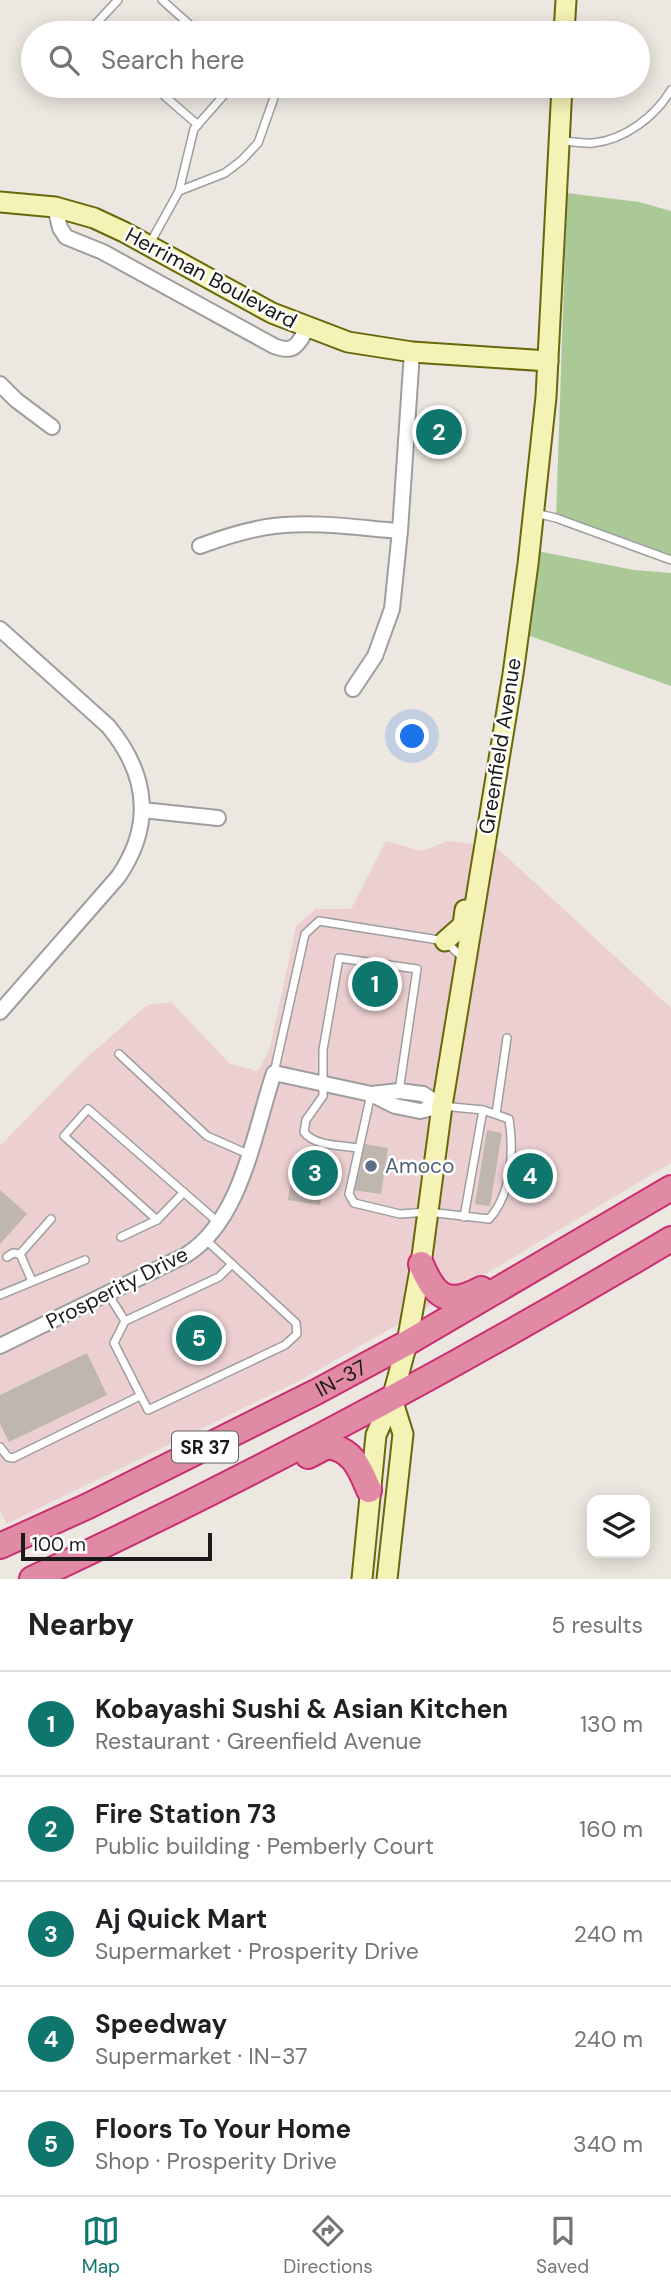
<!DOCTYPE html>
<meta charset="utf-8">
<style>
:root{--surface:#fff;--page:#f2f2f2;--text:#202124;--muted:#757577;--line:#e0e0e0;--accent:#0f766e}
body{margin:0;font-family:"DM Sans",sans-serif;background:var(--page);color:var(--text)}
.controls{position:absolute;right:21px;bottom:21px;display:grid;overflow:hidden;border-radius:14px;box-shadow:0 4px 18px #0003}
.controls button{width:63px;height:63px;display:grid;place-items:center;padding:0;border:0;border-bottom:2px solid var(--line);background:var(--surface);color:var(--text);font:35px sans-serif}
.scale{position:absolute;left:21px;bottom:18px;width:191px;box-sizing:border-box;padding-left:7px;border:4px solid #1a1a1a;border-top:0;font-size:19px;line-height:24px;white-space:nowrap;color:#1a1a1a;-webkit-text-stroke:5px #fff;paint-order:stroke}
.you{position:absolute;left:413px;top:737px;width:24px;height:24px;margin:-18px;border:5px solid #fff;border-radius:50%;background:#1a73e8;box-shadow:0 0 0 10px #1a73e833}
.badge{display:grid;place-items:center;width:46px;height:46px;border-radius:50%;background:var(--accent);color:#fff;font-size:23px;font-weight:700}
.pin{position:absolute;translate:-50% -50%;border:4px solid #fff;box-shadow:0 2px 7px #0006}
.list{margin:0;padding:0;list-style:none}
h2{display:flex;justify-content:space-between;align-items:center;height:91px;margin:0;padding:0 28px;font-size:30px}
h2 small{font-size:23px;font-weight:400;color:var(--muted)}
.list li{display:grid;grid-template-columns:46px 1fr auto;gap:21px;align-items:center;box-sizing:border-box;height:105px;padding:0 28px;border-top:2px solid var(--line)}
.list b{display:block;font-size:26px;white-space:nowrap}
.list p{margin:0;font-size:23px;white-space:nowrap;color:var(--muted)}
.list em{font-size:23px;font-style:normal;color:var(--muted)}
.icon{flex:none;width:38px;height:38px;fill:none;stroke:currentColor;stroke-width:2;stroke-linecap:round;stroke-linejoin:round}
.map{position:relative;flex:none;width:671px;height:1579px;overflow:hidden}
.search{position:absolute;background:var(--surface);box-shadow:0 4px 18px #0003;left:21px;right:21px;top:21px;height:77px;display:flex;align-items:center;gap:18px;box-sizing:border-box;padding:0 24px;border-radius:38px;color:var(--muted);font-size:26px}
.sheet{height:616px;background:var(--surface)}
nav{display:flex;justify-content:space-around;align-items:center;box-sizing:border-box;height:98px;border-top:2px solid var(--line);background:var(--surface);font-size:19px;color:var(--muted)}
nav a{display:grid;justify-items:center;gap:4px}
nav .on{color:var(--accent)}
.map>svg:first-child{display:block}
</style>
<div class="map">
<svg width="671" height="1579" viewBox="0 0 671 1579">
<rect width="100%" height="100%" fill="#ece7e0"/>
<polygon fill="#ecd0d1" points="386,841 421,851 448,841 496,847 671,1008 671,1163 501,1265 303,1379 7,1524 0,1511 0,1146 84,1060 147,1005 171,1002 230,1064 258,1071 270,1048 296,926 316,909 351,909"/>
<g fill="#abc997">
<polygon points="567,193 639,202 671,211 671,560 556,518"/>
<polygon points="537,551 634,570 671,573 671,686 527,635"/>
</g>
<g fill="#c0b6b0">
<polygon points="487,1130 502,1133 490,1206 475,1204"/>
<polygon points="360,1143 388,1148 381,1194 353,1190"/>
<polygon points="526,1155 546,1158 544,1172 549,1173 546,1193 541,1192 540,1199 520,1196"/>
<polygon points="295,1156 327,1161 328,1165 320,1205 288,1200"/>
<polygon points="0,1190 27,1214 0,1244"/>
<polygon points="87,1353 107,1395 9,1442 0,1424 0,1395"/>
</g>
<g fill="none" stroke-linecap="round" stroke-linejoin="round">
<defs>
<g id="lane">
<polyline points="162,0 199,33"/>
<polyline points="94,33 90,30 118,0"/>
<polyline points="153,86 198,125"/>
<path d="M560,141C570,141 582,144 593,143C624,140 655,117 671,90"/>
<polyline points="179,191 225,173 242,160 258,143 275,95 268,86"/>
<polyline points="149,245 179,191 194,129 232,86"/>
<polyline points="535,513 556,518 671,560"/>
<polyline points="119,1054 207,1136 248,1154"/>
<polyline points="274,1073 305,934 319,921 445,941 463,958"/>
<path d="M371,1094L349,1194L354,1203L400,1214L428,1212L489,1219C512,1194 514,1151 509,1119L483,1110L442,1106"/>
<polyline points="496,1114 507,1038"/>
<path d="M357,1148C340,1145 314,1146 304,1132L306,1120L323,1096V1050L339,958L417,969L399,1091"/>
<polyline points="184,1192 157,1220 64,1136 88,1109 219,1223"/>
<polyline points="464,1217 483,1110"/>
<polyline points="121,1237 157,1220"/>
<polyline points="20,1254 51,1219"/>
<polyline points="7,1257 13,1253 20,1254 32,1281"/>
<polyline points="108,1294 125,1321 114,1343 148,1410 285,1345 297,1334 296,1323 206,1240"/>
<polyline points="0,1295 85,1260"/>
<polyline points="125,1321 219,1277 232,1264"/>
<polyline points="0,1447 8,1457 13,1458 140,1396"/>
</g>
<g id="street">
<path d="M55,207L60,228L66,237L103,252L274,346C294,354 298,345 307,328"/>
<polyline points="0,384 16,400 52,427"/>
<path d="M200,546C224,537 249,529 274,526C315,521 359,528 400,531"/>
<path d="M0,629L108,726C148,774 154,825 118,877L0,1012"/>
<polyline points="353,689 375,656 392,609 400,531 412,352"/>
<polyline points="142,810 218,818"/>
<polyline points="372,1094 399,1091 423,1094 442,1106"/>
<path d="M0,1346L186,1255C242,1220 254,1132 274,1073L371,1094L395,1106L420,1111L442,1106"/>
</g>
<g id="secondary">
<polyline points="564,33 566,0"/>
<polyline points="0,202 55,207 94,218 124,232 272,313 348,342 412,352 548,361"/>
<polyline points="445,941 463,925 465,910"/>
<polyline points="362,1579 376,1435 392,1399 407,1343 421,1264 442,1106 513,674 528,564 546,397 562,86"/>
<polyline points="387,1579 403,1434 392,1399"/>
</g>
<g id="highway">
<path d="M421,1264C435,1297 447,1307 481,1289"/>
<path d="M308,1456L327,1446C353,1449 360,1469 369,1490"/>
<path id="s1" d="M0,1546L88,1506L316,1392L407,1343L671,1188"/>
<path d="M32,1579C252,1477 463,1363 671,1239"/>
</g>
</defs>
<use href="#lane" stroke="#9e9e9e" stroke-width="10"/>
<use href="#street" stroke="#9e9e9e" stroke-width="18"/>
<use href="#secondary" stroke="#67680b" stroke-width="23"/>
<use href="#highway" stroke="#ca2d72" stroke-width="28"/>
<use href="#lane" stroke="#fff" stroke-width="7"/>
<use href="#street" stroke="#fff" stroke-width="14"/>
<use href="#secondary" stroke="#f5f2b5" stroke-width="19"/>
<use href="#highway" stroke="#e08ba3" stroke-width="24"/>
</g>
<circle fill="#5c6f8a" stroke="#fff" stroke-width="2.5" cx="371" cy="1166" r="7"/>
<g text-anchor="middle" stroke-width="5" stroke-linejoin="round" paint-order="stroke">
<rect fill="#fff" stroke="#5f5f5f" stroke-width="2" x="172" y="1431.5" width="66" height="31" rx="5"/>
<g font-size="19" font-weight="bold" fill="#1a1a1a">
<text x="205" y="1454">SR 37</text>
</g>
<g font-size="21" fill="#1a1a1a" stroke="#fff">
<text transform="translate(211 278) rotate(28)" y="7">Herriman Boulevard</text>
<text transform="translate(500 746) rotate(-81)" y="7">Greenfield Avenue</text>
<text transform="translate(117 1288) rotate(-27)" y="7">Prosperity Drive</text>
<text dy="7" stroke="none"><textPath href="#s1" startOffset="380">IN-37</textPath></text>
</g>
<g font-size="21" fill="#4e5e75" stroke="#fff" text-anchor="start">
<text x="385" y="1173">Amoco</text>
</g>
</g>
</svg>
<div class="controls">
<button><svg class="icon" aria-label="layers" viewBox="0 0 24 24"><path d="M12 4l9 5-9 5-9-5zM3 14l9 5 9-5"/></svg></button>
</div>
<div class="scale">100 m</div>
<div class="you"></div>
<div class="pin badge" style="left:375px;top:984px">1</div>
<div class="pin badge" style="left:439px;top:432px">2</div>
<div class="pin badge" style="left:315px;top:1173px">3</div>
<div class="pin badge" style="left:530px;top:1176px">4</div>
<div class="pin badge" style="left:199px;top:1338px">5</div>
<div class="search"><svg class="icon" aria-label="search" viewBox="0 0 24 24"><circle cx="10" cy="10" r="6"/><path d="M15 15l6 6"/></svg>Search here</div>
</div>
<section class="sheet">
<h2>Nearby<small>5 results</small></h2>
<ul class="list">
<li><span class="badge">1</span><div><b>Kobayashi Sushi &amp; Asian Kitchen</b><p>Restaurant · Greenfield Avenue</p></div><em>130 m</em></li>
<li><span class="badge">2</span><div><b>Fire Station 73</b><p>Public building · Pemberly Court</p></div><em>160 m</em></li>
<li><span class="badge">3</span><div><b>Aj Quick Mart</b><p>Supermarket · Prosperity Drive</p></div><em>240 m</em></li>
<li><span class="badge">4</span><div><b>Speedway</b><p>Supermarket · IN-37</p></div><em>240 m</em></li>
<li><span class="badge">5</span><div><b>Floors To Your Home</b><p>Shop · Prosperity Drive</p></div><em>340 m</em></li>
</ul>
</section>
<nav>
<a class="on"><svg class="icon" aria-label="map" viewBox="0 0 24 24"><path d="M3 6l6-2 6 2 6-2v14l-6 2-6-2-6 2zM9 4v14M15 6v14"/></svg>Map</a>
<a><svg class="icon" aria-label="directions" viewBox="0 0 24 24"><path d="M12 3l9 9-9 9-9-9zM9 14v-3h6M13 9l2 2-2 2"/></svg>Directions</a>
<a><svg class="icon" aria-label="saved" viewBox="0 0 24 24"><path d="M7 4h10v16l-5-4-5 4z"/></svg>Saved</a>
</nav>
